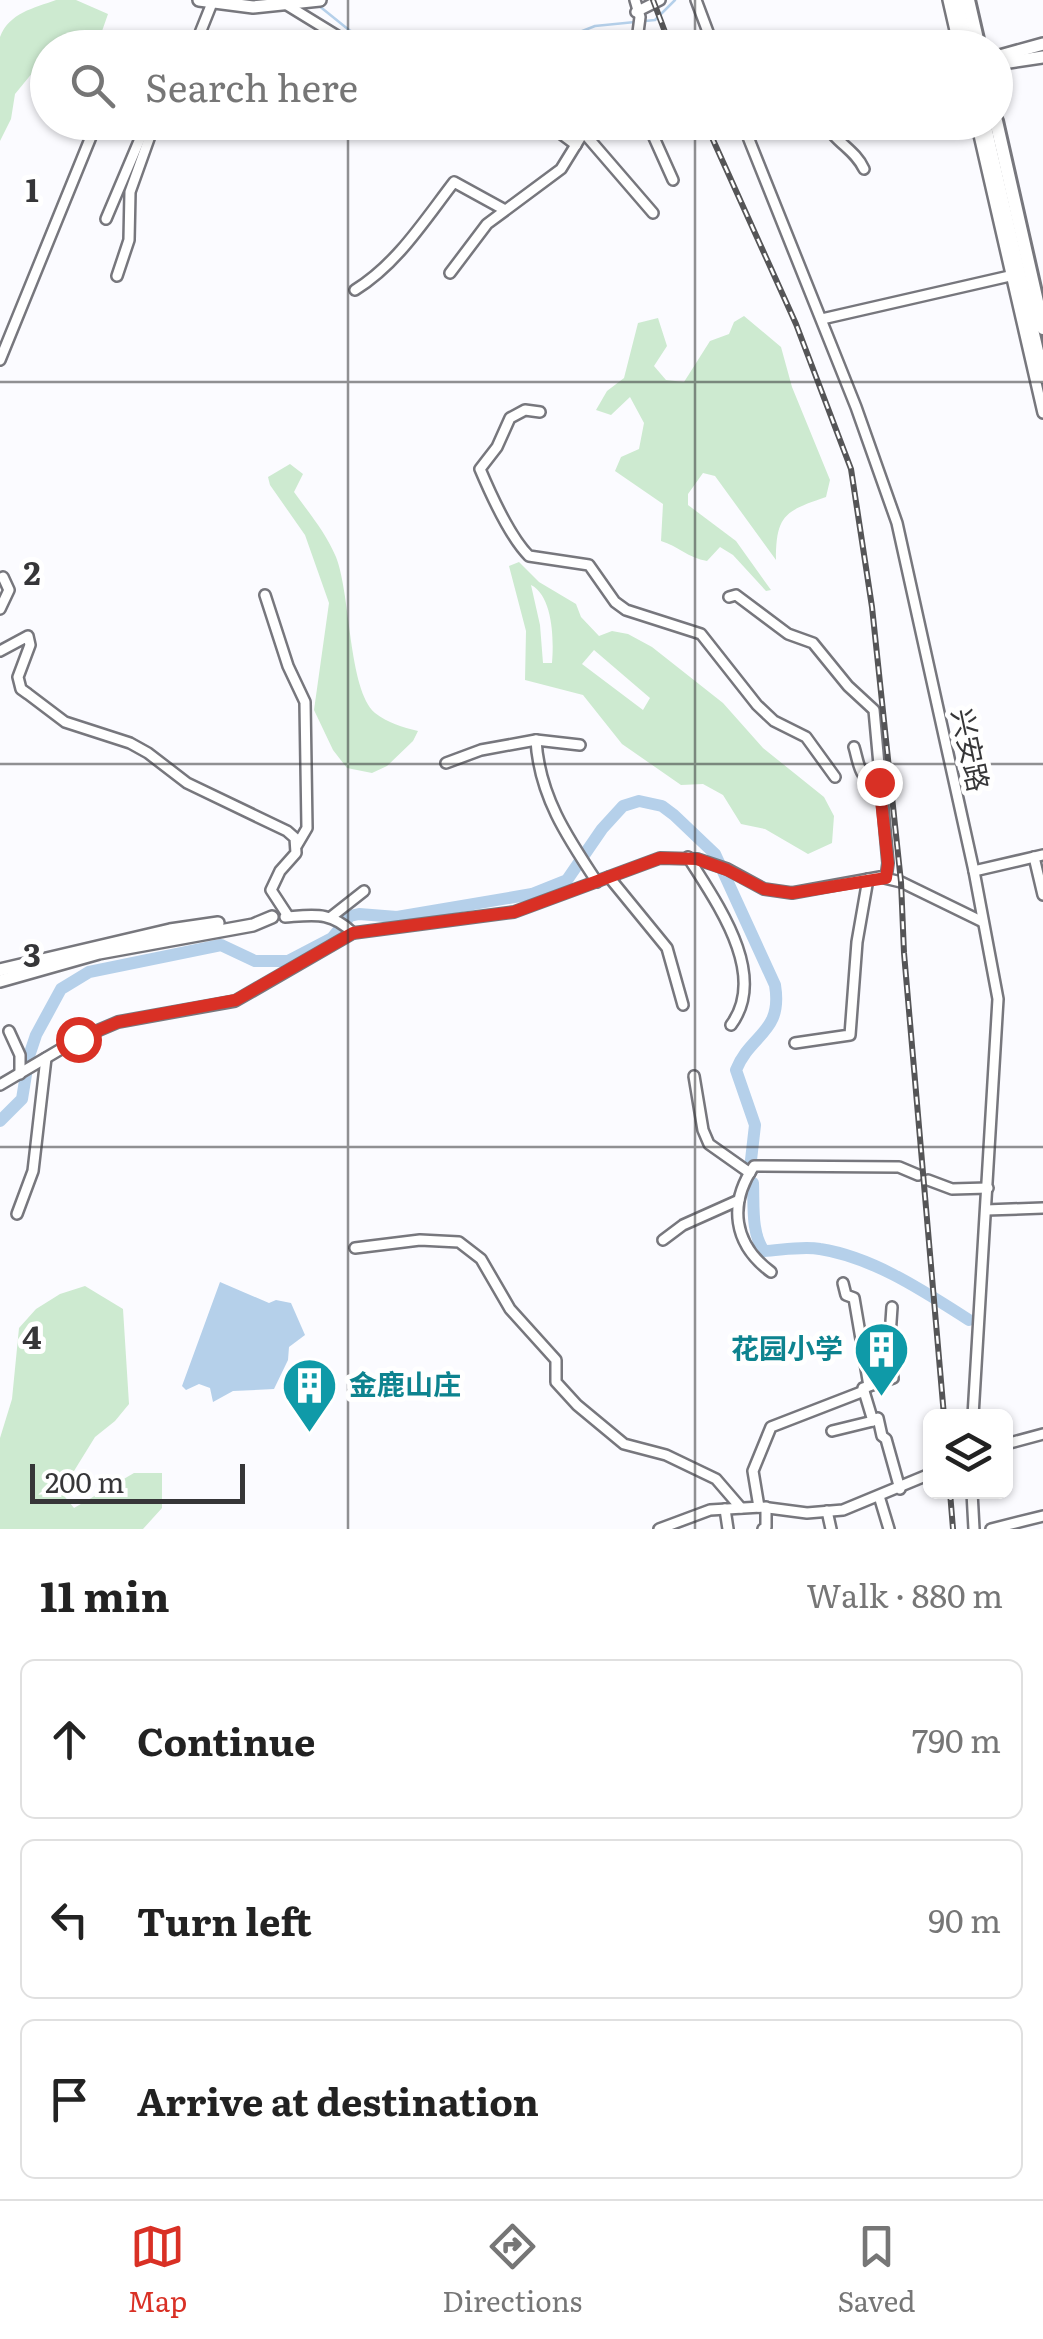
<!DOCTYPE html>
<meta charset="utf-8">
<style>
:root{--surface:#fff;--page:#f6f6f6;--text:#222;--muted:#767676;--line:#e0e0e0;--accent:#d93025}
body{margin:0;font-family:Literata,"Noto Sans SC",serif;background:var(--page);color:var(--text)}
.controls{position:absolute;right:30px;bottom:30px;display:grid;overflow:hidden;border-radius:15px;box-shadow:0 2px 8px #0004}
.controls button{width:90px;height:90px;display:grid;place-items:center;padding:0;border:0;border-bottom:2px solid var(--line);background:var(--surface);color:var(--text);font:50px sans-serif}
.scale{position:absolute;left:30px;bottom:25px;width:215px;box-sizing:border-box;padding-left:10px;border:5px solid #363638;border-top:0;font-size:28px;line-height:35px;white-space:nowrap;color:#363638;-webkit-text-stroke:8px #fff;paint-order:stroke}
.stop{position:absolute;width:30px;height:30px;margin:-22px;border:8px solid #d93025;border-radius:50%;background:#fff}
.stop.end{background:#d93025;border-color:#fff;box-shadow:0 2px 10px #0008}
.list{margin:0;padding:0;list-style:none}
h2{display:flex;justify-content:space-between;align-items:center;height:130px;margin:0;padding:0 40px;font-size:42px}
h2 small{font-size:32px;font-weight:400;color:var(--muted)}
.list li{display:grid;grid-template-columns:65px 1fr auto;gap:30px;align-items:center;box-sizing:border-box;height:160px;margin:0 20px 20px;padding:0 20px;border:2px solid var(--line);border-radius:15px}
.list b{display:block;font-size:38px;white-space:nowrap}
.list em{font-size:32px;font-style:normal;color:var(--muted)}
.icon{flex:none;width:55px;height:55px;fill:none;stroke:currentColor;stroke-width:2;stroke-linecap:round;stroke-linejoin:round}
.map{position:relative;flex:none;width:1043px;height:1529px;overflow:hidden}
.search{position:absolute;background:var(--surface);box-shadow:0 2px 8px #0004;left:30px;right:30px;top:30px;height:110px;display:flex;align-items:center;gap:25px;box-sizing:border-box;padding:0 35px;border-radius:55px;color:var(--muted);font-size:38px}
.sheet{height:670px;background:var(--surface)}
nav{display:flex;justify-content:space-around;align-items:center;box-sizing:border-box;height:140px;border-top:2px solid var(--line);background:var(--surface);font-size:28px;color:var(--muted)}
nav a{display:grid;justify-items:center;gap:5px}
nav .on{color:var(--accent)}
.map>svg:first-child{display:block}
</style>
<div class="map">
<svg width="1043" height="1529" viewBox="0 0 1043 1529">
<rect width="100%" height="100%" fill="#fbfbff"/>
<g fill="#cdead0" fill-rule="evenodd">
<path d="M56,0H76L108,14L101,34L48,48L47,55L15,94L11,119L0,141V37C9,13 34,8 56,0Z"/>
<path d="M744,316L781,347L792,387L830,480L826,497C785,511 776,515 776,560L715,476L703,473L688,494V505L736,541L771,590L766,591L733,555L720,547L707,561C688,558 678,546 661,541L663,504L615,471L621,457L639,449L644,423L630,397L611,415L596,410L607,391L624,378L638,323L658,318L667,346L654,366L666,380L684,382L710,341L729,334L734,322Z"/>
<path d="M290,464L303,474L294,492C309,513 326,533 336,557C351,595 348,689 375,713C388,723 402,727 418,731L413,741L387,766L372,773L347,768L333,750L314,710L329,603L305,535L270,485L268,477Z"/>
<path d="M519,562L539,582L576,604L581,617L599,636L612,631L628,634L652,647L723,703L763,748L824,797L834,816L832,843L808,854L765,829L741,824L723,795L703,784L681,785L622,744L583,695L525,680L526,631L509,566ZM531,585C553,596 554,640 552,663H543L540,625ZM594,650L650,698L643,710L582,664Z"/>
<polygon points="85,1286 123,1309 129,1404 115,1421 95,1437 61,1492 74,1508 134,1473 162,1473 162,1508 143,1529 0,1529 0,1438 12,1399 19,1328 36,1309 60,1294"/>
</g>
<polygon fill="#b5d0ea" points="220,1282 269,1303 276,1300 291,1303 305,1335 289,1347 288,1360 274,1389 233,1391 213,1402 210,1388 199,1384 186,1390 182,1386"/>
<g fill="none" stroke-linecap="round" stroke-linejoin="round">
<g stroke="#b5d0ea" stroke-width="2.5">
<polyline points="318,5 349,30 385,48"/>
<polyline points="550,48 557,41 595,26 655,20 675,0"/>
</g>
<g stroke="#b5d0ea" stroke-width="12">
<path d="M0,1121L22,1099L29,1056L36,1035L61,989L89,972L221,945L255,961H288L332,938L350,916L359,914L397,917L532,894L567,880L602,829L623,806L639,801L662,806L674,815L715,854L775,985C783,1033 751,1033 736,1070L755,1125L751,1160"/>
<path d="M753,1183C754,1205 751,1233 764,1251C782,1250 803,1246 820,1249C873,1257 925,1292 969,1320"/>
</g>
<defs>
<g id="minor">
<polyline points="635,0 640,17 636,48"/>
<polyline points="696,0 714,48"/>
<polyline points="948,0 959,48"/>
<polyline points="287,5 357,48"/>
<polyline points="636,12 660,0"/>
<polyline points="194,48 212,3"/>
<polyline points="545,122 576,145"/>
<polyline points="647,122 673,180"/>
<polyline points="742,122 856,407 897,523 974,871 998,999 973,1416"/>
<path d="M825,122C834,142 855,149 864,169"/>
<polyline points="976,122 1043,413"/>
<polyline points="584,133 653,213"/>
<polyline points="106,219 145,127 152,122"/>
<polyline points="450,273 487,224 561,169 590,122"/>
<polyline points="117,276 129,240 130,192 155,122"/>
<path d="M355,290C397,264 424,221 454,182L505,210"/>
<polyline points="822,319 1014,275"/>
<polyline points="0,360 97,122"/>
<path d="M540,412L525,410L510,418L497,447L480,469C491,495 509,536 529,556L589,565L615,602L626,610L701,634L757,705L774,721L806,737L835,777"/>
<polyline points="265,595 288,666 305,702 307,828 297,845"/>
<polyline points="729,597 736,595 788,634 813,643 848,686 874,710 888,863 886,878"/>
<polyline points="0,609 9,590 3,577"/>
<polyline points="0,651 28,636 30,645 18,677 21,689 28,694 65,722 130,743 148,753 187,783 287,831 295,838 296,853 280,871 271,890 288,916"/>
<path d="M536,740C539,795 567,837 597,882"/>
<path d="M854,747C859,763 859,782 879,782"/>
<polyline points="446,763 481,750 536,740 580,745"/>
<path d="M688,857C716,902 769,974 731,1025"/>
<polyline points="1034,857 1043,895"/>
<polyline points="974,871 1043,855"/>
<polyline points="609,877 667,948 683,1005"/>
<path d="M285,917C314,915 331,911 353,933"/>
<polyline points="331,917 364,891"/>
<polyline points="9,1031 20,1055 20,1074"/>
<polyline points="795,1043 850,1035 857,942 868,879"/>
<polyline points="694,1076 703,1130 709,1144 750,1173"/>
<polyline points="0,1085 78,1039 118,1022 235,1001 353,933 514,912 660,858 697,859 727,869 764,889 792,893 880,877 901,882 983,922"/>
<polyline points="928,1180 952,1189 988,1188"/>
<polyline points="986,1210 1043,1208"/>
<polyline points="17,1214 33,1171 46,1058"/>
<polyline points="663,1240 683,1225 739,1200"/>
<polyline points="355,1248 420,1240 459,1242 481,1259 510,1309 556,1360 556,1382 577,1405 624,1444 666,1455 716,1479 741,1508"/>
<path d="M771,1272C733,1244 728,1204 754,1166L899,1167L918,1175"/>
<polyline points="843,1283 846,1295 854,1298 869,1386"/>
<polyline points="892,1307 889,1351 893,1378 863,1388 873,1421 878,1418 882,1436 886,1439 900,1489"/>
<polyline points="832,1431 873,1421"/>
<polyline points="1006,1444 1043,1434"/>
<polyline points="972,1492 974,1529"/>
<polyline points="879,1496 889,1529"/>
<polyline points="759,1507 753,1471 771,1427 864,1391"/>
<polyline points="725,1509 728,1529"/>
<polyline points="827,1511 831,1529"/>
<polyline points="659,1529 710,1510 761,1507 807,1513 843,1510 930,1474"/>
<polyline points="763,1529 766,1527 766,1507"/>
<polyline points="991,1529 1043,1516"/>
</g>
<g id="major">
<polyline points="199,0 253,7 320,0"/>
<polyline points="996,57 1043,44"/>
<polyline points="996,64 1043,57"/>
<polyline points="0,970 170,930 218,923"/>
<polyline points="0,981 99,953 253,925 272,917"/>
</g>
<g id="highway">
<polyline points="957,0 967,48"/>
<polyline points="968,0 979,48"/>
<polyline points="996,121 1043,328"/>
<polyline points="984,122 1043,377"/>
</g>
</defs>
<use href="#minor" stroke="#77777d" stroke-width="14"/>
<use href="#major" stroke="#77777d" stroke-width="16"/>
<use href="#highway" stroke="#77777d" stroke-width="18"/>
<use href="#minor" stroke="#fff" stroke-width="9"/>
<use href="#major" stroke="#fff" stroke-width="11"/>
<use href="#highway" stroke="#fff" stroke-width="12"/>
<defs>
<g id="rail">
<polyline points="653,0 671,48"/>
<polyline points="705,122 796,324 851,469 872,607 901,882 904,953 944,1416"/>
<polyline points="950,1492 953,1529"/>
</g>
</defs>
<use href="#rail" stroke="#555557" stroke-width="6"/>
<use href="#rail" stroke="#fff" stroke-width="2.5" stroke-dasharray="8" stroke-linecap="butt"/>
</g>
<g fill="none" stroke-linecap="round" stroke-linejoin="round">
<polyline stroke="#d93025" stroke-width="12" points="78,1039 118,1022 236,1000 353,933 514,912 660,858 697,859 727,870 764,889 792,893 886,878 888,864 879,782"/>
</g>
<path fill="none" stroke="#363638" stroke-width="2.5" stroke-opacity="0.55" d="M348,0V48M695,0V48M348,122V1529M695,122V1529M0,382H1043M0,764H1043M0,1147H1043"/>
<defs>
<symbol id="building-pin" viewBox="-11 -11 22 30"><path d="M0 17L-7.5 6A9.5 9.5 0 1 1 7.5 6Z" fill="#0f9aa8" stroke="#fff"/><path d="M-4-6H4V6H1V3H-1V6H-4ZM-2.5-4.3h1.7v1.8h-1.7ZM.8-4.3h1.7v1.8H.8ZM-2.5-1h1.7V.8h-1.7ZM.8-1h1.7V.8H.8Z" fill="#fff"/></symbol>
</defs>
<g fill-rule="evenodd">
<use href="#building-pin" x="850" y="1318" width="63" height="86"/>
<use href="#building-pin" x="278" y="1354" width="63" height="86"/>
</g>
<g text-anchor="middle" stroke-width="10" stroke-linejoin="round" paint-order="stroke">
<g font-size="28" fill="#363638" stroke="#fff">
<text transform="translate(970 750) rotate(78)" y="10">兴安路</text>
</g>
<g font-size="28" font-weight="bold" fill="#0d838f" stroke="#fff" text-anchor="end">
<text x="843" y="1359">花园小学</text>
<text x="349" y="1395" text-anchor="start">金鹿山庄</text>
</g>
</g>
<g font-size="32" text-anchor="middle" font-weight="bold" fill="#363638" stroke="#fff" stroke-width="10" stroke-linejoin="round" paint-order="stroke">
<text x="32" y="202">1</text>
<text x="32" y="585">2</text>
<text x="32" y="967">3</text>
<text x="32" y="1349">4</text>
</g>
</svg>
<div class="controls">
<button><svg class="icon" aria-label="layers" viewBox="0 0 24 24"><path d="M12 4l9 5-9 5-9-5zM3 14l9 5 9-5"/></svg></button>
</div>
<div class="scale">200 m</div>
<div class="stop" style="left:78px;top:1039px"></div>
<div class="stop end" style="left:879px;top:782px"></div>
<div class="search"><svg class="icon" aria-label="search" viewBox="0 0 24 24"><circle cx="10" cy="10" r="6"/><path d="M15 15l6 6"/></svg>Search here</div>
</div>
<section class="sheet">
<h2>11 min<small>Walk · 880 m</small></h2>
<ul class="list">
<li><svg class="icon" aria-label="ahead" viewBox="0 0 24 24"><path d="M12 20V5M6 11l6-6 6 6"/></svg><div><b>Continue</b></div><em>790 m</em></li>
<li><svg class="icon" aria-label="left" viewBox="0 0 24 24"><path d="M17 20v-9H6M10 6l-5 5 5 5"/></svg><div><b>Turn left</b></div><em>90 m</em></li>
<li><svg class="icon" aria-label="arrive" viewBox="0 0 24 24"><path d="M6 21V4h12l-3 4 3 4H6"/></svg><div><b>Arrive at destination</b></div></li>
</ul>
</section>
<nav>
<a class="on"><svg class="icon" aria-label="map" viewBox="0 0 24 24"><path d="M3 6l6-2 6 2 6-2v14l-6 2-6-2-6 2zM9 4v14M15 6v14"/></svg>Map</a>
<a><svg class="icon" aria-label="directions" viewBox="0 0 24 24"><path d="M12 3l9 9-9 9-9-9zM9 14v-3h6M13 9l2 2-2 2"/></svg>Directions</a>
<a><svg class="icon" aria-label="saved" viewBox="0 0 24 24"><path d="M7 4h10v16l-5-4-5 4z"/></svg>Saved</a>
</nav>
